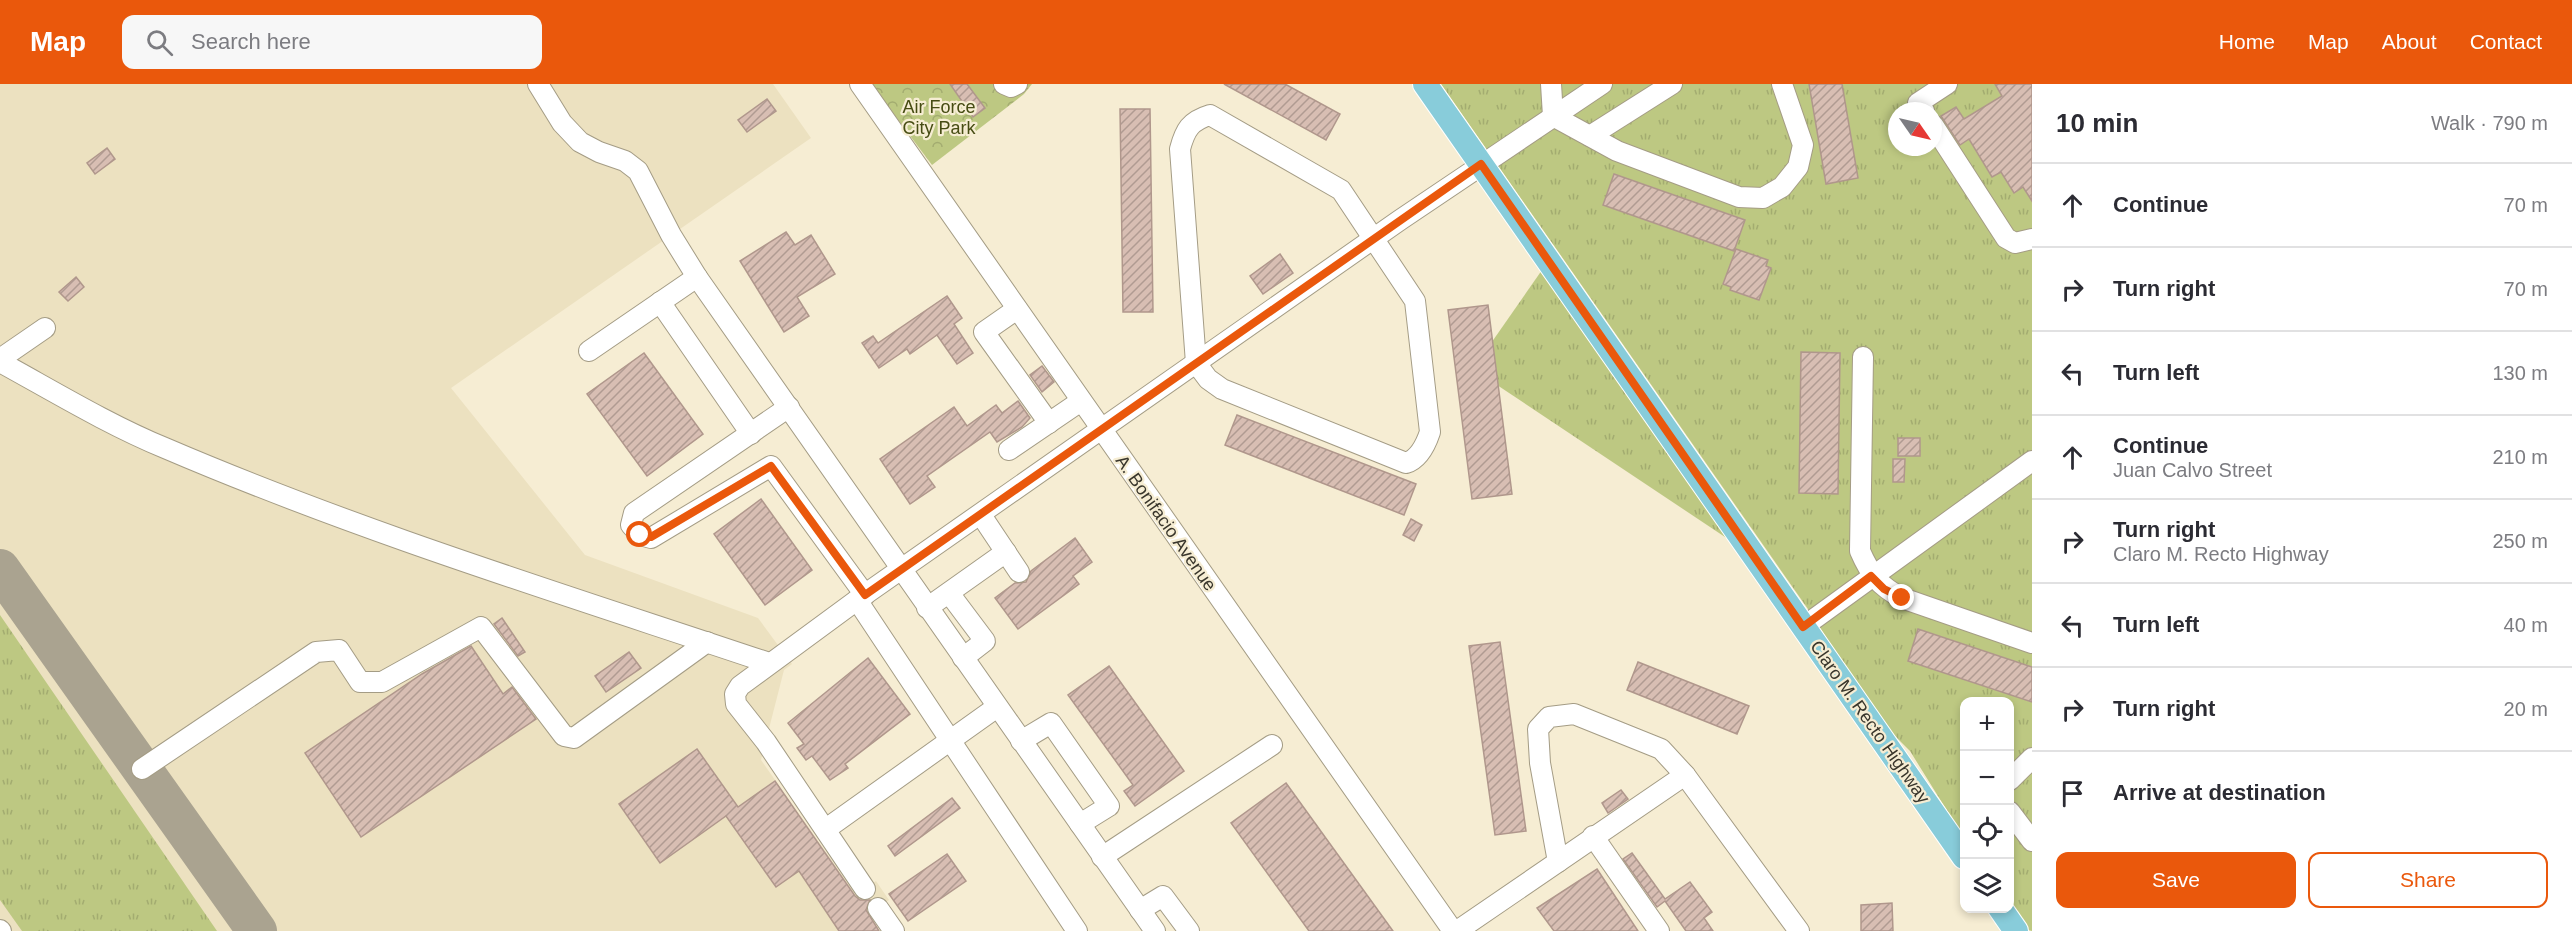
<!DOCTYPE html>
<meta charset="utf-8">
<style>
:root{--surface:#fff;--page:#f7f7f7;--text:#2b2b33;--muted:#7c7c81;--line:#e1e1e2;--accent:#ea580c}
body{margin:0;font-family:Helvetica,sans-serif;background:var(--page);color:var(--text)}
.controls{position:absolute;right:18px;bottom:18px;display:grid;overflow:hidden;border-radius:12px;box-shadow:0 3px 9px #0003}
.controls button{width:54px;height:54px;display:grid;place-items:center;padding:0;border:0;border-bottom:2px solid var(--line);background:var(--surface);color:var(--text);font:30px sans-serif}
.compass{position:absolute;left:1888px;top:18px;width:54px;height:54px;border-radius:50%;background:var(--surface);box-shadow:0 3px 9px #0003;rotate:124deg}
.stop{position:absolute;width:18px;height:18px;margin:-14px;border:4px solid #ea580c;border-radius:50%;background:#fff}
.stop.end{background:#ea580c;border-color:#fff;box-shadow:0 2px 6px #0008}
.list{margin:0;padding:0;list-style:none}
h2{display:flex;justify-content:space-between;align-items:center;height:78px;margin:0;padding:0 24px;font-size:26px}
h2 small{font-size:20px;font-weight:400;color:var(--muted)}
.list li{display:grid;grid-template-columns:39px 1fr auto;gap:18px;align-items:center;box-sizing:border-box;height:84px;padding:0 24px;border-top:2px solid var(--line)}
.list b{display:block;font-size:22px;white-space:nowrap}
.list p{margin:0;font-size:20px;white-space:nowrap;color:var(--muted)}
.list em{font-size:20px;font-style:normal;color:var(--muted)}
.actions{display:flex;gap:12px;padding:18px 24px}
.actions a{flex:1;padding:14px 0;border:2px solid var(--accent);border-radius:12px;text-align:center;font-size:21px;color:var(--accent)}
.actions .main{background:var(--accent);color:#fff}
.icon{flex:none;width:33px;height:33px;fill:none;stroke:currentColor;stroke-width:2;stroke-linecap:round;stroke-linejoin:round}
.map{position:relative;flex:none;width:2032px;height:847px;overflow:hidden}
header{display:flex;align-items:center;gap:36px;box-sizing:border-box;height:84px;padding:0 30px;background:var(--accent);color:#fff}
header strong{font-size:28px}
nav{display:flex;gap:33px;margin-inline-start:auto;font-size:21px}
.search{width:420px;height:54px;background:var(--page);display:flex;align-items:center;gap:15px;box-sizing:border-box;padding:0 21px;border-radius:12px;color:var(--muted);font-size:22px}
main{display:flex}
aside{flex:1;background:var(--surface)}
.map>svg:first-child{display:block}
</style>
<header>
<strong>Map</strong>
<div class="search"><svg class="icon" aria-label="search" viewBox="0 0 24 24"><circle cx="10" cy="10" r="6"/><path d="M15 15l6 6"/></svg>Search here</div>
<nav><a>Home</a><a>Map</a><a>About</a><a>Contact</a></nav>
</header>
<main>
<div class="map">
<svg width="2032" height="847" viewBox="0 0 2032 847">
<defs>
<pattern id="grass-tufts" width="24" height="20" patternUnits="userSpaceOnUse" patternTransform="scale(1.5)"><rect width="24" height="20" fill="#bdc882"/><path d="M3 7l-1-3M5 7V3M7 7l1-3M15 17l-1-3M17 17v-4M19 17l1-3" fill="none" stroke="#a3ac70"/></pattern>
<pattern id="forest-crowns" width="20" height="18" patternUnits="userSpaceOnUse" patternTransform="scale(1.5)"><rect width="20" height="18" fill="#bdc882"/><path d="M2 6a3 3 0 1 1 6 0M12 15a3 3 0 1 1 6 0" fill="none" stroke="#a3ac70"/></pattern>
<pattern id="building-hatch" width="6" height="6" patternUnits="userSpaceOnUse" patternTransform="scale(1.5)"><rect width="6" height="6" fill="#d8beb3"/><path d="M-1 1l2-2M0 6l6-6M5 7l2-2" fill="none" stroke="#b09b92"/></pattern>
</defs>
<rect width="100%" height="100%" fill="#f6edd3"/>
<polygon fill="#ece1c0" points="0,0 773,0 811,54 451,304 585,471 758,534 792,580 784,586 761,676 856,811 876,797 889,816 868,830 879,847 0,847"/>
<g fill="url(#grass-tufts)" fill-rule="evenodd">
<path d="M1441,0H2032V847L2028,846L2010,822V618H1964V754L1910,667L1879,636L1810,528ZM1897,27H1933V63H1897Z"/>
<polygon points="1542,186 1728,455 1473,285"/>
<polygon points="0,531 217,847 22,847 0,816"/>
</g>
<polygon fill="url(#forest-crowns)" points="871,0 1032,0 1024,10 932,81"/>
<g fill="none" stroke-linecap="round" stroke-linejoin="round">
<polyline stroke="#aaa390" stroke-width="40" points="0,485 257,847"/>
</g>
<g fill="url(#building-hatch)" stroke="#b0978c" stroke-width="1.5">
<polygon points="950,0 967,0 985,24 973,33"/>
<polygon points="1224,0 1285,0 1340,30 1326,56"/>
<polygon points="1809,0 1842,0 1858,94 1826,100"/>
<polygon points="1995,0 2032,0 2032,117 2023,103 2014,109 2001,88 1992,93 1969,55 1960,61 1941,32 1956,23 1964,35 2002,12"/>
<polygon points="767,15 776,27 747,48 738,36"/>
<polygon points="1120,25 1150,25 1153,228 1123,228"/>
<polygon points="107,64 115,75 95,90 87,79"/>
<polygon points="1614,90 1745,136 1734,167 1603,121"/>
<polygon points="786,148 795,161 811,151 835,190 797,213 809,232 784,248 740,177"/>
<polygon points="1736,165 1768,176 1766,182 1771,184 1759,216 1730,206 1731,203 1723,200"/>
<polygon points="1280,170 1293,189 1263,210 1250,192"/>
<polygon points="76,193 84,203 68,217 59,208"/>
<polygon points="947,212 962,234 954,240 973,269 957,280 937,251 910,270 907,265 879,284 862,259 873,252 878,259"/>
<polygon points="1488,221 1512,410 1472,415 1448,226"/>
<polygon points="1801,268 1840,269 1838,410 1799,409"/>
<polygon points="644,269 703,350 647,392 587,310"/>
<polygon points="1042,282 1054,298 1042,308 1030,291"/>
<polygon points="1018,317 1030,334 1022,343 997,358 990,348 927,392 935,403 910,420 880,375 954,323 967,342 996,321 1002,329"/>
<polygon points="1237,331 1416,400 1404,431 1225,361"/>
<rect x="1898" y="354" width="22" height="18"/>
<polygon points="1893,375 1905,375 1904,398 1893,398"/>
<polygon points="761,415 812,486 765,521 714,450"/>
<polygon points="1411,435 1422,441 1414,457 1403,451"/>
<polygon points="1075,454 1092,478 1073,492 1079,500 1018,545 995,514 1015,499 1026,498 1031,487"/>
<polygon points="502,534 525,568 518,572 494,540"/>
<polygon points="1918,545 2032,583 2032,618 1908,577"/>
<polygon points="1500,558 1526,747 1495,751 1469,562"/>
<polygon points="471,562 503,610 512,603 536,635 361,753 305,669 422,590"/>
<polygon points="629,568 641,584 606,608 595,592"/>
<polygon points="868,574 910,630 845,680 848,684 830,696 812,672 806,676 797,664 804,660 788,639"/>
<polygon points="1638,578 1749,622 1737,650 1627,606"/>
<polygon points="1109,582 1184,687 1135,722 1124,707 1133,701 1068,611"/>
<polygon points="697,665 738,723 775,697 855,812 860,816 870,816 866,826 879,847 839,847 799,787 776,803 726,732 660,779 619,720"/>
<polygon points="1286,699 1393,847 1309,847 1231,739"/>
<polygon points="1621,706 1628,715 1608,729 1602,719"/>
<polygon points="952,714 960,724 895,772 888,762"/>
<polygon points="1632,769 1665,815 1690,798 1712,828 1704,834 1713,847 1686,847 1665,817 1657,823 1623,775"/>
<polygon points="947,770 966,797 908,837 889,810"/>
<polygon points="1597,785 1638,847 1554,847 1537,824"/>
<polygon points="1892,819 1893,847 1861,847 1861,821"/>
</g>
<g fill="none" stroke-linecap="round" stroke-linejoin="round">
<defs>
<g id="minor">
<polyline points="538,0 562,39 580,58 599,68 625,77 638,87 671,151 697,193 1155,847"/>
<polyline points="860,0 1453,847"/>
<polyline points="1004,0 1011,3 1017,0"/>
<polyline points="1551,0 1553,32"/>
<polyline points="1924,27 1918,19 1947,0"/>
<path d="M1210,31L1341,106L1415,217L1430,348C1426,360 1419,375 1406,379L1222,305L1208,295L1196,279L1180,65C1185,46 1190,37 1210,31Z"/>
<polyline points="1553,32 1617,67 1739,113 1763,114 1782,103 1798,83 1803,61 1782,0"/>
<polyline points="1933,41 2006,154 2015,159 2032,155"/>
<polyline points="1590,52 1672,0"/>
<polyline points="660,218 751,350"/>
<polyline points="1017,225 984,248 1049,339"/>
<polyline points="589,267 697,193"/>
<path d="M1863,273L1860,467C1870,490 1879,502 1902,514L2032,559"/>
<polyline points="0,275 45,244"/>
<path d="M0,278C53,307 109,341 165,364C361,448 566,511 769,579"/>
<polyline points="789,323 634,429 631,441 640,451 651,454 771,382 865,511"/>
<polyline points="1009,366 1081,317"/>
<polyline points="981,431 1019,488"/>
<polyline points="949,509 985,557 963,574"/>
<polyline points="857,516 1077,847"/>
<polyline points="927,524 1006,468"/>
<polyline points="1803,543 2032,377"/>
<polyline points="1021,657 1051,639 1109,722 1080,740"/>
<polyline points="142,685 316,568 339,566 360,598 382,598 481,543 564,652 574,654 707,558"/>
<polyline points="2010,696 2032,674"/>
<polyline points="2010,728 2032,757"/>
<polyline points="826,745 997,623"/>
<polyline points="1593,752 1659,847"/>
<polyline points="1102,773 1272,661"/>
<polyline points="1558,778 1540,679 1538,645 1549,633 1574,630 1661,665 1685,691 1799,847"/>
<polyline points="865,805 766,658 736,620 735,610 740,602 857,516 1400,136 1602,0"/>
<polyline points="878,824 894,847"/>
<polyline points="1140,826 1163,812 1189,847"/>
<polyline points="0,846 1,847"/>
<polyline points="1457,847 1685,691"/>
</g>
<g id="major">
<polyline points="1425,0 1964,773"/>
<polyline points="2000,824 2016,847"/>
</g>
</defs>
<use href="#minor" stroke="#a49c85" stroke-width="22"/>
<use href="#major" stroke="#fff" stroke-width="26"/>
<use href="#minor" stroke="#fff" stroke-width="20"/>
<use href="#major" stroke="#88ccda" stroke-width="24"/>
</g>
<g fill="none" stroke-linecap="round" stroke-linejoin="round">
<polyline stroke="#ea580c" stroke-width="8" points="640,451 651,453 771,382 865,511 1481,80 1803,543 1871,492 1884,505 1902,514"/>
</g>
<g text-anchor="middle" stroke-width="4.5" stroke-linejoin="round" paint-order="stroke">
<g font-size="18" fill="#464c13" stroke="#f6edd3">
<text x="939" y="29">Air Force<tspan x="939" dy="21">City Park</tspan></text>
</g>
<g font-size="18" fill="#39362c" stroke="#f6edd3">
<text transform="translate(1166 439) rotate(55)" y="6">A. Bonifacio Avenue</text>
<text transform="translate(1870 638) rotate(55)" y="6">Claro M. Recto Highway</text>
</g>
</g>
</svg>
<div class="controls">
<button>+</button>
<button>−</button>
<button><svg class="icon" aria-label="locate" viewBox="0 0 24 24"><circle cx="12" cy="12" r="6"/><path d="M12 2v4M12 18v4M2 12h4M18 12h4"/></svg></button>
<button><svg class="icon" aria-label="layers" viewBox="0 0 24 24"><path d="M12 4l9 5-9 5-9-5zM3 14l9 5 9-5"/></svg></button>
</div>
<svg class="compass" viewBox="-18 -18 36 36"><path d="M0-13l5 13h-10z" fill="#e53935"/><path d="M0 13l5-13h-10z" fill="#7c7c81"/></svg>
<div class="stop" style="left:640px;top:451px"></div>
<div class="stop end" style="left:1902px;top:514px"></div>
</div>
<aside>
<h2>10 min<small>Walk · 790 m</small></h2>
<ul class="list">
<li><svg class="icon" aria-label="ahead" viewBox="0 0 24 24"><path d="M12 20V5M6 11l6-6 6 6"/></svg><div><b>Continue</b></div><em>70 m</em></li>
<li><svg class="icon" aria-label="right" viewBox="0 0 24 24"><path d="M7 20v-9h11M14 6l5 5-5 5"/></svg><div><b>Turn right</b></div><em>70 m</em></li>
<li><svg class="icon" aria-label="left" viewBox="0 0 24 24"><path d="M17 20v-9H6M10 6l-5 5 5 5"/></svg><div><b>Turn left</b></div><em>130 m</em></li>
<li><svg class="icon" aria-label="ahead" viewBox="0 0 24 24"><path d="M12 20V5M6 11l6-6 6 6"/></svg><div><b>Continue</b><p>Juan Calvo Street</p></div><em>210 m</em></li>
<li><svg class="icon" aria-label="right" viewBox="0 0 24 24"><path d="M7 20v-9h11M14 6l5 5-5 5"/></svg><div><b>Turn right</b><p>Claro M. Recto Highway</p></div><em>250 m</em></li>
<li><svg class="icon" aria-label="left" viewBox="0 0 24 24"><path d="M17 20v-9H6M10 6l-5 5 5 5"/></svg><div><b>Turn left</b></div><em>40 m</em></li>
<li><svg class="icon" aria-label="right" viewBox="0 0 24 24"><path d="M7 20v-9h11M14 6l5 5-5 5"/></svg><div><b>Turn right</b></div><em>20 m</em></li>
<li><svg class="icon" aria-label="arrive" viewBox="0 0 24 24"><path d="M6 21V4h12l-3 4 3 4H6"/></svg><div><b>Arrive at destination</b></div></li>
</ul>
<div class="actions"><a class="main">Save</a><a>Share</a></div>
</aside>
</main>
